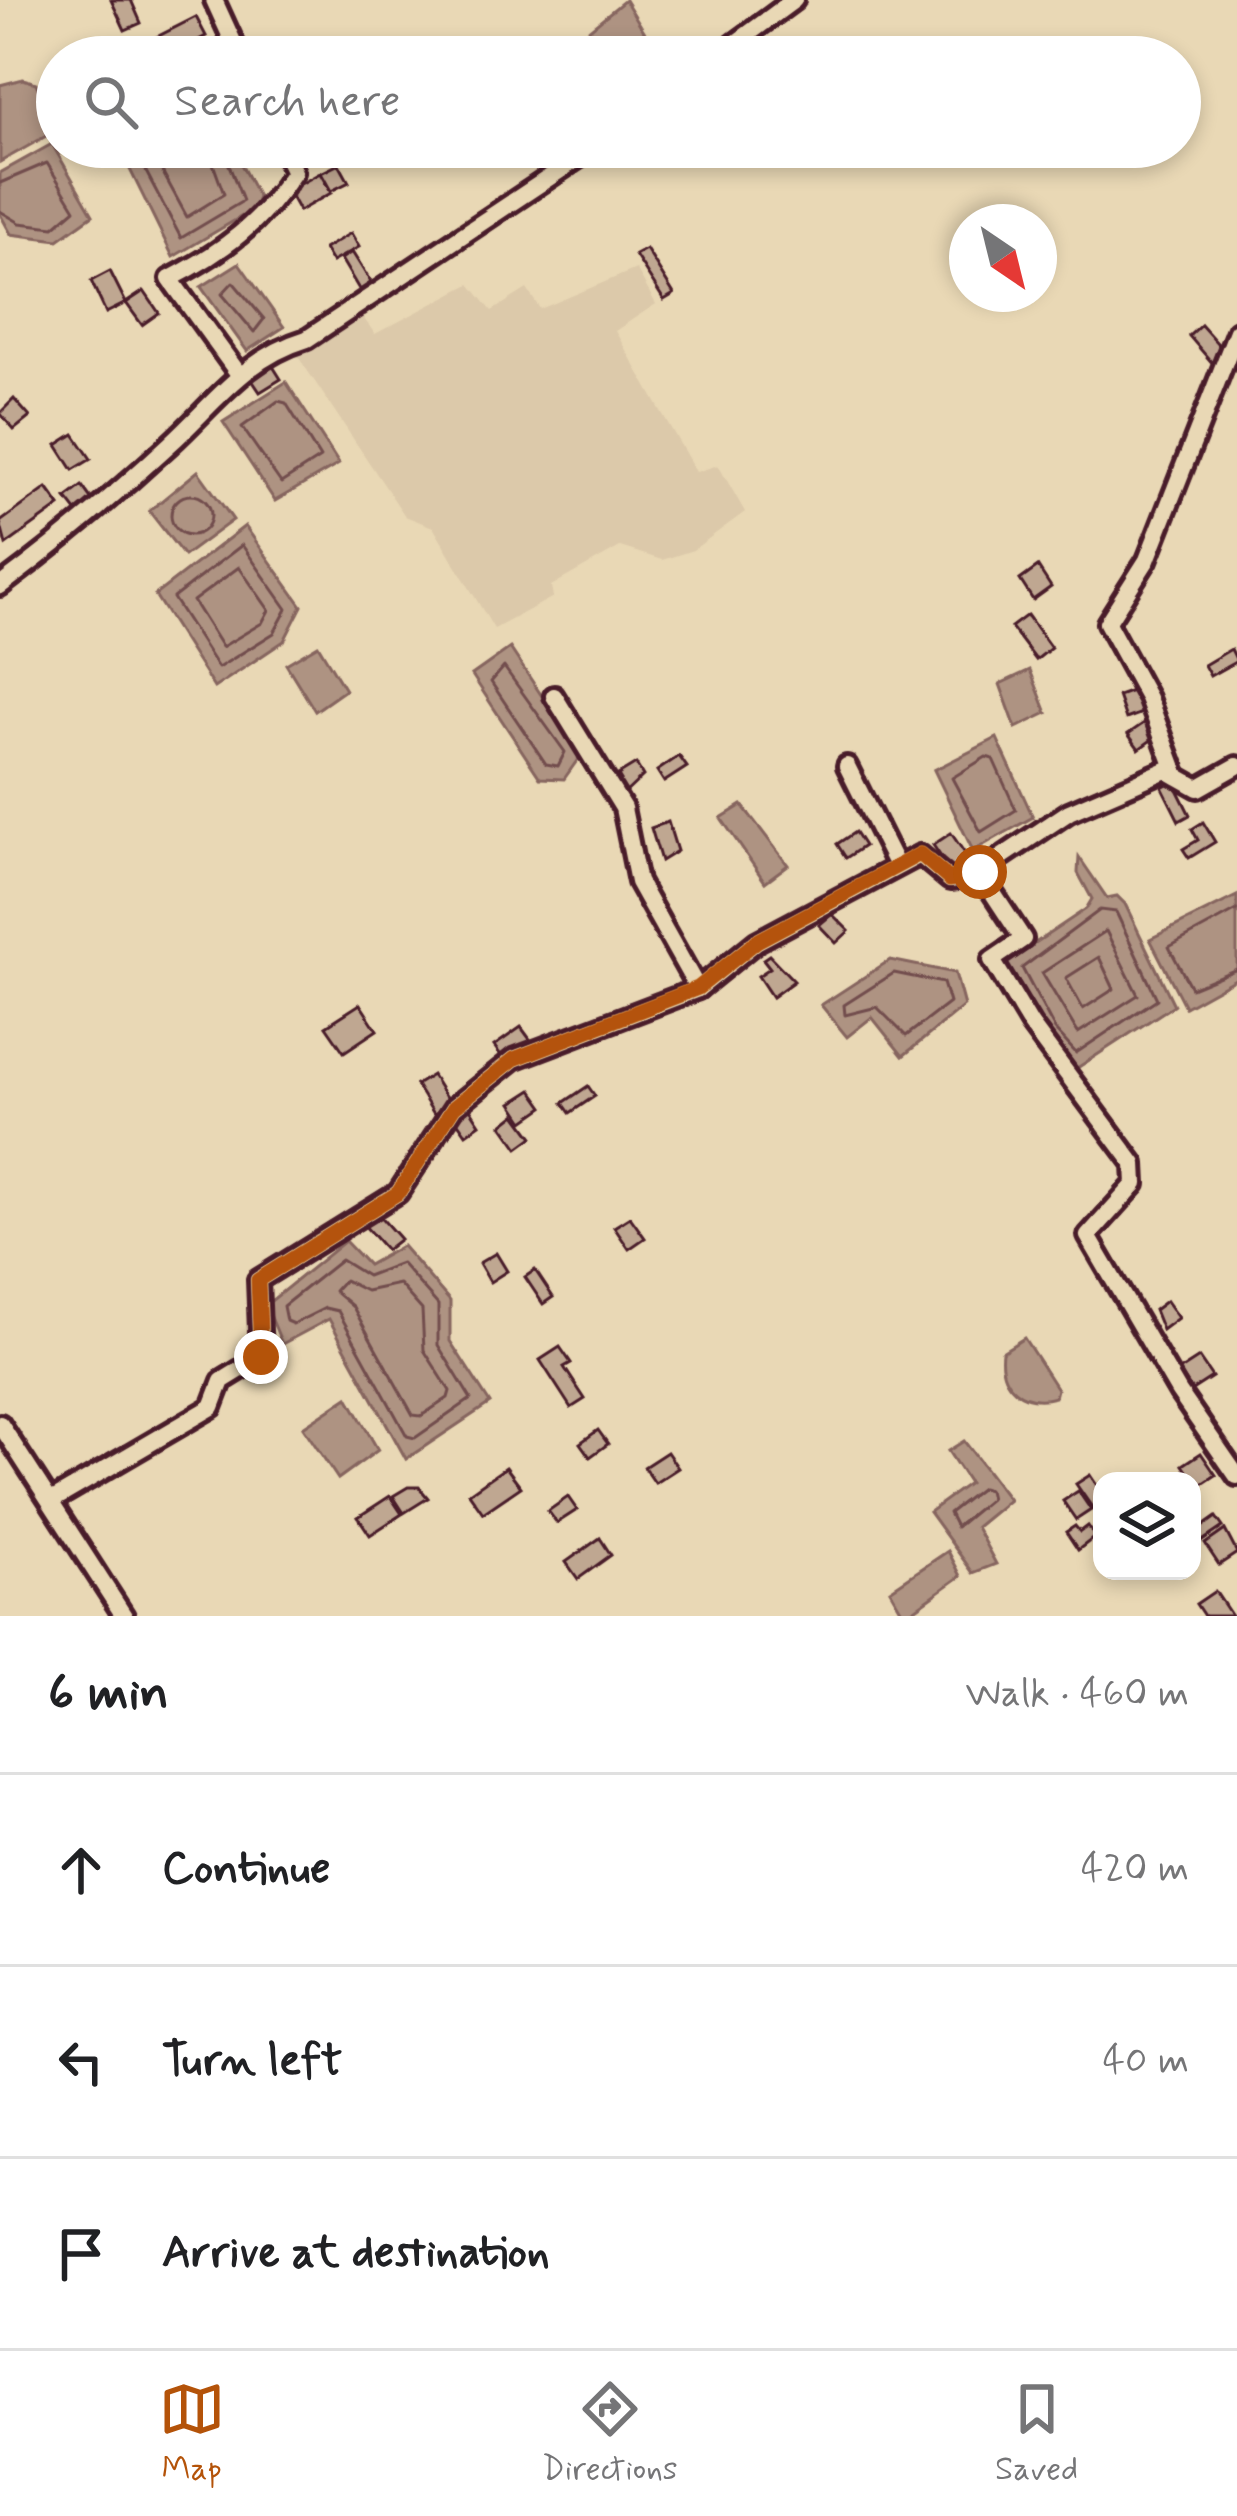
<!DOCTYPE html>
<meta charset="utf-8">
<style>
:root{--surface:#fff;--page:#f2f2f2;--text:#202124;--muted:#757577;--line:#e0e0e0;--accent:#b45309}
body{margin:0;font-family:Mynerve,sans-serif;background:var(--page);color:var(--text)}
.controls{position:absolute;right:36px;bottom:36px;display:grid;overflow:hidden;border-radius:24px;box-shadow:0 6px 18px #0003}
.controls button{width:108px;height:108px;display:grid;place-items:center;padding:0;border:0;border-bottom:3px solid var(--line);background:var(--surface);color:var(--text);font:60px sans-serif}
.compass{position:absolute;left:949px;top:204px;width:108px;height:108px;border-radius:50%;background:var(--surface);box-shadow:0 6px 18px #0003;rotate:145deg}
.stop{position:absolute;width:36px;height:36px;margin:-27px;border:9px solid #b45309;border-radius:50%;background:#fff}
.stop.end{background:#b45309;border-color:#fff;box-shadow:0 3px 12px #0008}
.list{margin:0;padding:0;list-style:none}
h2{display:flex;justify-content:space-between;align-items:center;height:156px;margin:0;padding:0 48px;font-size:51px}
h2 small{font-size:39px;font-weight:400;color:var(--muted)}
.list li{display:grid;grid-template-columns:78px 1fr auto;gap:36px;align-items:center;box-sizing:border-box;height:192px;padding:0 48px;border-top:3px solid var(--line)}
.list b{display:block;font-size:45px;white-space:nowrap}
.list em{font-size:39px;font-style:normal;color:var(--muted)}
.icon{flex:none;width:66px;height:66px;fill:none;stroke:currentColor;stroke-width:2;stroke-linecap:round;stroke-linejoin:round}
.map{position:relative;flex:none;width:1237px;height:1616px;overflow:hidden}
.search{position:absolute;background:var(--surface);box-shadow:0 6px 18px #0003;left:36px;right:36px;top:36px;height:132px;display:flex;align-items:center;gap:30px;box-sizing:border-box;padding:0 42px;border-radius:66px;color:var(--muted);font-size:45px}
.sheet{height:732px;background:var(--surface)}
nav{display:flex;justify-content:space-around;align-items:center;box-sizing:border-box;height:168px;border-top:3px solid var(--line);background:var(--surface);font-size:33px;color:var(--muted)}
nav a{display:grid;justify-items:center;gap:6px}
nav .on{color:var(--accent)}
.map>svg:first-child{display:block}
</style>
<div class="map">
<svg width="1237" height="1616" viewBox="0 0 1237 1616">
<rect width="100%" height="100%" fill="#e9d8b5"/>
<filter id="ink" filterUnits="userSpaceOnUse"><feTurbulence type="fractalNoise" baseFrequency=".00833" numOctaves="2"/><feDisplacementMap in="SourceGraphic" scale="24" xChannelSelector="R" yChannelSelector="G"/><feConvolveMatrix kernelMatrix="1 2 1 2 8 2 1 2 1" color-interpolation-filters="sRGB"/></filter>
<g filter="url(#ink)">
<polygon fill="#dcc9aa" points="636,269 656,304 615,331 696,472 718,465 745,512 693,550 662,560 620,547 551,586 553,597 494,629 433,527 405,516 297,355 359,312 375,334 470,284 492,311 527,289 540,309"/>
<g fill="#ae9382" stroke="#86655f" stroke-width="3">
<polygon points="625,0 660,57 604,57 587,31"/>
<polygon points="23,79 36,83 55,131 0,162 0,85"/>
<polygon points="52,144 93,215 58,240 11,234 0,214 0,173"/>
<polygon points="119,147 232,147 258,197 254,209 173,257"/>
<polygon points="239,263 284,327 247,351 201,287"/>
<polygon points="286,382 339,464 275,501 223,422"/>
<polygon points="198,471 233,520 184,556 149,511"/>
<polygon points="245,526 302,606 284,641 214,688 155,595"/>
<polygon points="318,645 345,690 315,711 286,664"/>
<polygon points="510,648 581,755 564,779 540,778 472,675"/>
<polygon points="1030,670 1047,713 1016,728 1000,684"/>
<polygon points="997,738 1033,817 973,851 934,770"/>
<polygon points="742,805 788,865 765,882 721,818"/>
<polygon points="1079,857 1107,898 1117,896 1125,904 1174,1005 1074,1070 1045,1037 1004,964 1086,909 1092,899 1078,873"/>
<polygon points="1237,896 1237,978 1185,1007 1150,939"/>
<polygon points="890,960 955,973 964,1006 903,1056 872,1017 847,1037 821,1005"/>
<polygon points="345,1241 368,1265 402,1246 450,1301 450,1341 490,1403 406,1459 329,1319 282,1344 266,1305"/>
<path d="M1024,1338L1057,1389L1055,1397C1022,1406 998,1385 1002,1352Z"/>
<polygon points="348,1397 378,1450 338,1479 303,1427"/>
<polygon points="964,1441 1009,1500 976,1527 996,1564 973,1573 929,1512 969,1483 948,1451"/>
<polygon points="948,1551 961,1576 905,1616 890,1590"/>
</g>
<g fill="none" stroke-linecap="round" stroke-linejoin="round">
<g stroke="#724d4e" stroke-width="3">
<polyline points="133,147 181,238 243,201 222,147"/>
<polyline points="149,147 187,217 224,194 207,147"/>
<polyline points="0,183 47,163 75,209 54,227 20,223 0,211"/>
<polygon points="233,282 264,319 254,332 222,294"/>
<polygon points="278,401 286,403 320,458 281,483 242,427"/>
<circle cx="191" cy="515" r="20"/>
<polygon points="242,545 287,609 274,633 218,668 173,598"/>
<polygon points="239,567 269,610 262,623 222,647 193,601"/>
<polygon points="504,667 565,752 558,766 546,764 491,682"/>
<polygon points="986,757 993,759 1016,810 981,832 952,778"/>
<polygon points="1100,910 1116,912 1157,999 1076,1053 1055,1030 1022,968"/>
<polyline points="1237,910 1169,947 1191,988 1237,969"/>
<polygon points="1106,931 1138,995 1078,1033 1042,973"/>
<polygon points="1099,957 1114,989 1083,1009 1066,978"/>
<polygon points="894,973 943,983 949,1003 906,1036 877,1007 845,1015 844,1005"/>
<polygon points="341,1260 367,1276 401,1263 438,1305 438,1345 471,1399 415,1438 407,1436 338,1311 325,1308 293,1324 286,1321 283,1306"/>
<polygon points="344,1280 366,1291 399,1284 422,1310 424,1350 450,1391 448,1398 421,1416 413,1415 353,1307 334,1291"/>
<polygon points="981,1488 988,1490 990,1499 956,1527 949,1513"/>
</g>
</g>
<g fill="#bfa791" stroke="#4a1f2b" stroke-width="3">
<polygon points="111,0 131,0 141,23 125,30"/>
<polygon points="196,17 206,36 166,57 150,57 143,44"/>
<polygon points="339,164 349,182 331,191 321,173"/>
<polygon points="320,173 331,193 299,211 288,191"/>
<polygon points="351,233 359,247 332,262 324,249"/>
<polygon points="646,249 674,294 664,300 635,255"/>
<polygon points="352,252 372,284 360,291 341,259"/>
<polygon points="110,271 126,303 106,313 91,281"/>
<polygon points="144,291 159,313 142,325 126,303"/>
<polygon points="1201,325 1226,353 1213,364 1189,336"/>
<polygon points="269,360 281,379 260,392 248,374"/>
<polygon points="14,399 30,417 14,430 0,413"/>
<polygon points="74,434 91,459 73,470 57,445"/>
<polygon points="82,486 95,504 80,516 66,498"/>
<polygon points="47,488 60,506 6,545 0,522"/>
<polygon points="1038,567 1051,587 1033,600 1020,580"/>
<polygon points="1027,615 1051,648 1036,660 1011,627"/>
<polygon points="1231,649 1237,661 1210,676 1204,665"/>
<polygon points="1135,690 1142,713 1126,719 1118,696"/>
<polygon points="1147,721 1157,736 1139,749 1128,734"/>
<polygon points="679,756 687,767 664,782 657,771"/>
<polygon points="636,764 643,776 622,796 614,784 621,780 618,775"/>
<polygon points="1173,781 1190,815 1179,821 1162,787"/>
<polygon points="668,822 677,851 661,861 651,828"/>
<polygon points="1203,822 1215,842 1189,858 1183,849 1198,840 1192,829"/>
<polygon points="855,832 864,846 846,858 837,844"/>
<polygon points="951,833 968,858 950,870 933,845"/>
<polygon points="832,914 849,931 836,943 819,925"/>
<polygon points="769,955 794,981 772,997 758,976 770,968 763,959"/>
<polygon points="360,1004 377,1030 344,1052 326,1026"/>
<polygon points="521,1027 532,1042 505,1061 494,1046"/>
<polygon points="432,1075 450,1104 434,1114 416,1085"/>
<polygon points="588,1086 595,1096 570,1113 563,1103"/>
<polygon points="532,1090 544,1107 524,1121 512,1103"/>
<polygon points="467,1104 480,1124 466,1134 452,1114"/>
<polygon points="516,1114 533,1137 518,1148 502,1125"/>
<polygon points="377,1213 400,1239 386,1250 364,1225"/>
<polygon points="630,1217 645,1238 629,1249 614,1227"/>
<polygon points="496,1253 507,1271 490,1282 479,1263"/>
<polygon points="535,1270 553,1297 543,1304 525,1277"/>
<polygon points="1166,1301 1178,1318 1162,1330 1154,1310"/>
<polygon points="560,1347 571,1363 564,1367 585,1399 571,1408 540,1360"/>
<polygon points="1199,1358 1212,1377 1192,1390 1179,1371"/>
<polygon points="598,1430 608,1444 590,1457 580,1443"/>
<polygon points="667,1452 678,1468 655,1483 644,1467"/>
<polygon points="1201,1453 1216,1475 1198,1487 1183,1465"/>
<polygon points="506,1467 521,1487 483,1513 469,1493"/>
<polygon points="1090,1475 1102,1493 1098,1516 1076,1484"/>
<polygon points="408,1487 419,1487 428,1498 404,1513 393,1496"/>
<polygon points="1078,1491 1091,1510 1076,1520 1063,1501"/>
<polygon points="390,1496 402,1514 370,1535 358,1517"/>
<polygon points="568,1497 577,1510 557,1523 548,1511"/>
<polygon points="1216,1517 1223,1527 1192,1548 1192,1534"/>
<polygon points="1075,1526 1080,1532 1088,1526 1095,1537 1078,1550 1066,1532"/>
<polygon points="1225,1530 1237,1553 1219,1565 1205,1544"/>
<polygon points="600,1538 611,1555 578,1579 566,1562"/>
<polygon points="1215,1591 1231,1615 1230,1616 1204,1616 1196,1604"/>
</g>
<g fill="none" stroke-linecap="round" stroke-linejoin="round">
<defs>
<g id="minor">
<polyline points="214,0 240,57"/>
<polyline points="717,57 794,0"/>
<path d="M238,373L170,279C224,251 261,223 294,172L282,147"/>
<path d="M0,586C59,542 116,494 170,444C216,402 245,358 307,339L595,147"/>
<polyline points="847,766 897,866"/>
<polyline points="1177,776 1148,698 1107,623 1147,560 1237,331"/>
<polyline points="979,872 1023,939 992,960 1031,1025 1134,1164 1135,1184 1088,1236 1179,1392 1237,1476"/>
<polyline points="698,989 756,942 920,855 950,880 972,877 1069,812 1166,770 1198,788 1237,766"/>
<polyline points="0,1424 124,1616"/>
<polyline points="51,1501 212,1407 222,1381 261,1357 258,1280 398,1193 454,1107 514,1059 698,989 638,882 623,808 554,696"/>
</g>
</defs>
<use href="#minor" stroke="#4a1f2b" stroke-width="26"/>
<use href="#minor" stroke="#e9d8b5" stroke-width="16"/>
</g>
</g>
<g fill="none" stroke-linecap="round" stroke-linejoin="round" filter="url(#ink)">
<polyline stroke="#b45309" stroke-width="15" points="261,1357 258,1280 398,1193 454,1107 514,1059 698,988 757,941 920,854 950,880 980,872"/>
</g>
</svg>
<div class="controls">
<button><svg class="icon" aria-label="layers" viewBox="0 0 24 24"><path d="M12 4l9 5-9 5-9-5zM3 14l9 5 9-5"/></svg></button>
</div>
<svg class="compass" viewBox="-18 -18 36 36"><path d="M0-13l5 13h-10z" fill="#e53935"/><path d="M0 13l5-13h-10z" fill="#757577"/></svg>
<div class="stop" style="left:980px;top:872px"></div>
<div class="stop end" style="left:261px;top:1357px"></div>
<div class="search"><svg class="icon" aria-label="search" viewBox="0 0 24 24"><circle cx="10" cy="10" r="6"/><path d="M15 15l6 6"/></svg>Search here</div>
</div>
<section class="sheet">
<h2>6 min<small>Walk · 460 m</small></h2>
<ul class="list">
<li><svg class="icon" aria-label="ahead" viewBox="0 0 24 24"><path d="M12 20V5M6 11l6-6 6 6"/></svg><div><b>Continue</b></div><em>420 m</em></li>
<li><svg class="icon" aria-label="left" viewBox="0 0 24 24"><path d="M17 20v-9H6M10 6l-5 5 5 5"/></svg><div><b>Turn left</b></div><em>40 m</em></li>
<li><svg class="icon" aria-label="arrive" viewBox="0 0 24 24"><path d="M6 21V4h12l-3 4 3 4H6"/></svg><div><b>Arrive at destination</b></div></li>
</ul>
</section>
<nav>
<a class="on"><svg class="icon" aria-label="map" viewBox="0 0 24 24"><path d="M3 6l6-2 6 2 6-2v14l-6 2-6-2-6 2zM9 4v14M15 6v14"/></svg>Map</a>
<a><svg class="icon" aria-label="directions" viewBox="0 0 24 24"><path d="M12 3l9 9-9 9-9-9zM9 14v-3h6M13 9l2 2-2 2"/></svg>Directions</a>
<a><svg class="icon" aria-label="saved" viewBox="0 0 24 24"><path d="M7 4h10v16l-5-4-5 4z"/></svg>Saved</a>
</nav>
